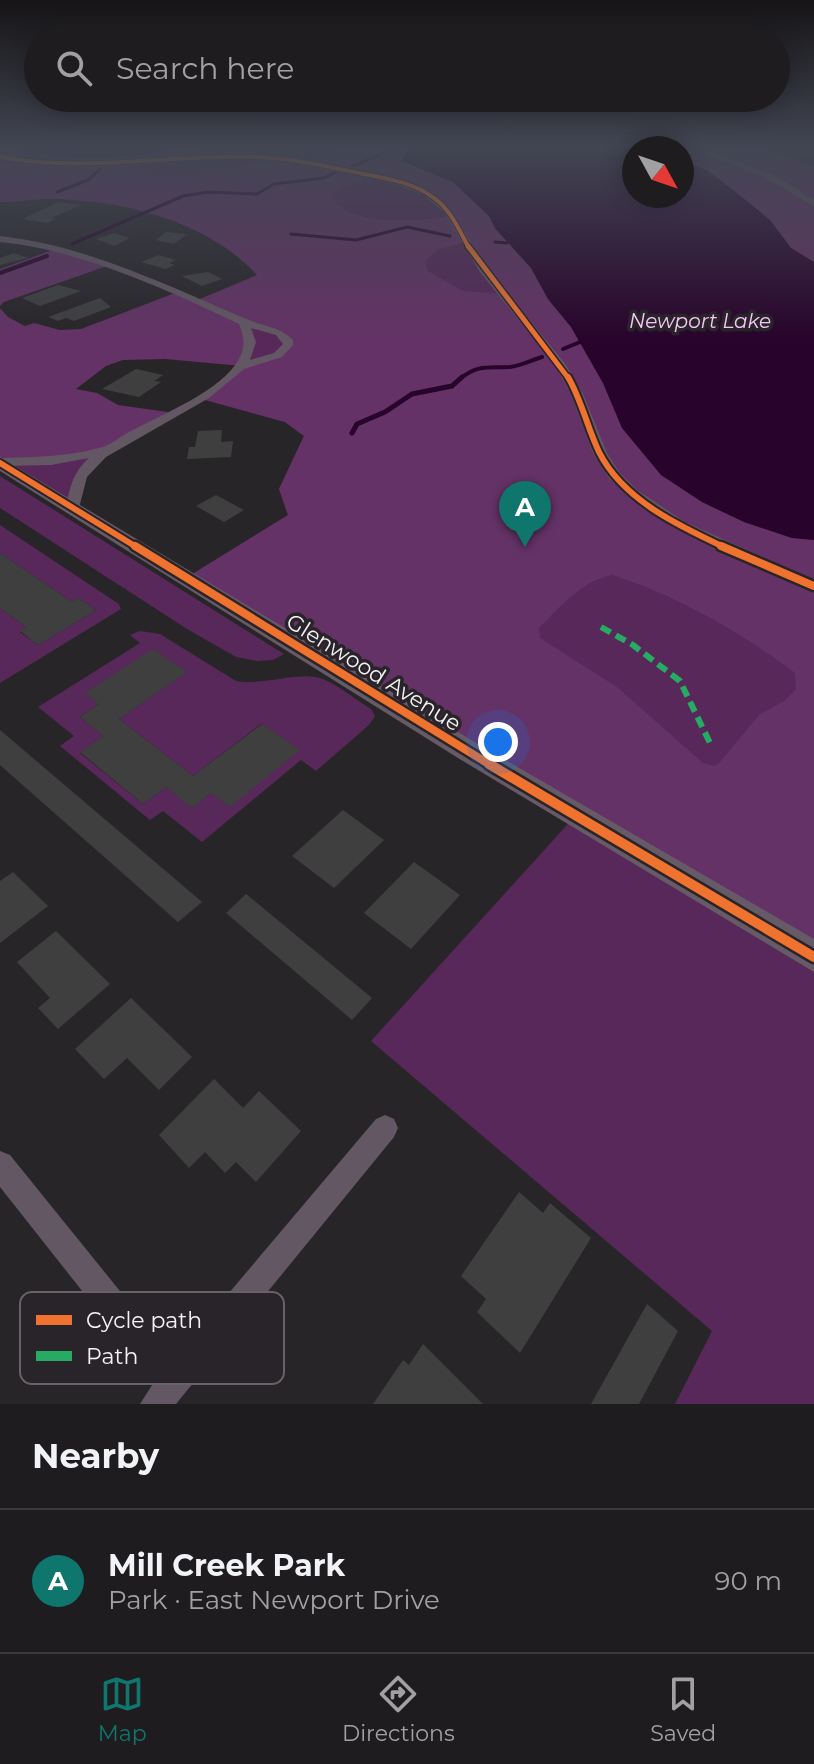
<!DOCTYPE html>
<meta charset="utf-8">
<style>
:root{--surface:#1e1c1e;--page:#262527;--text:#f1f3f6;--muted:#a1a1a4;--line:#3c3a3c;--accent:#0f766e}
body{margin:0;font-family:Montserrat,sans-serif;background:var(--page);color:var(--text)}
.compass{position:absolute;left:622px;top:136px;width:72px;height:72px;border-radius:50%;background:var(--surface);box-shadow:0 4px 20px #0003;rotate:130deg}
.you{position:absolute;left:498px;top:742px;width:28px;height:28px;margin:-20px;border:6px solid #fff;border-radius:50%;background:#1a73e8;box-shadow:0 0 0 12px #1a73e833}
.badge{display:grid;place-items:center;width:52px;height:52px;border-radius:50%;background:var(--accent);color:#fff;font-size:26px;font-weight:700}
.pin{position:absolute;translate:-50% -66px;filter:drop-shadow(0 2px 4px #0008)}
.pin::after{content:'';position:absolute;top:42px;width:28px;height:24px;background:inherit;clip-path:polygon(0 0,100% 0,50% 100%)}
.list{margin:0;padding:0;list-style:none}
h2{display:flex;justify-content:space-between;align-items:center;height:104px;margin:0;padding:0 32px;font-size:34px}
h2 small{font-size:26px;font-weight:400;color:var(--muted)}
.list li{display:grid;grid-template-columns:52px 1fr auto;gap:24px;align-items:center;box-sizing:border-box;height:144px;padding:0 32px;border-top:2px solid var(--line)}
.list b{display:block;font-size:30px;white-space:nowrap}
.list p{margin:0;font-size:26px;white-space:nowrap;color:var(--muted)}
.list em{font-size:26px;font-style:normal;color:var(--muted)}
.icon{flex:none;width:44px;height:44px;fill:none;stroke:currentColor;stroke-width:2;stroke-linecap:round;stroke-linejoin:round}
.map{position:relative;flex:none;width:814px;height:1404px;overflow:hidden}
.search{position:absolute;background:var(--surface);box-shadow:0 4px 20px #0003;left:24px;right:24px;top:24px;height:88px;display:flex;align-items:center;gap:20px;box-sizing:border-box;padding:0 28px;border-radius:44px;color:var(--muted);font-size:30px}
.sheet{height:248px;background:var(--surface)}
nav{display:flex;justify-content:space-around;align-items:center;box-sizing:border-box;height:112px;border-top:2px solid var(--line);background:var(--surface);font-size:22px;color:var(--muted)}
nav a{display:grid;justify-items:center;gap:4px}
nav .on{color:var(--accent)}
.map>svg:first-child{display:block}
</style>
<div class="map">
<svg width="814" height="1404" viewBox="0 0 814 1404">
<rect width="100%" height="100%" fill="#282528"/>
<g fill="#572859" fill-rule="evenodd">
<path d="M0,145H752L814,166V1404H675L712,1331L371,1041L576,815L186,578L288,515L279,489L304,436L285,422L198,398L243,366L257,275C210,223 129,202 61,199C41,198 20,202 0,202ZM634,148H682V196H634Z"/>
<polygon points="103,452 87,467 73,509 0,462"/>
<polygon points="0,476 284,654 273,660 257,661 236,657 187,629 0,508"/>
<polygon points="0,525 119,604 121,609 0,683 0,608 26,627 20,632 38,645 96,610 78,598 72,602 0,553"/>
<path d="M140,631L160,634L236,681C263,686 301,670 323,679C340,686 356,700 371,709L375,716L369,725L316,771L301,760L202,842L163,811L150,820L60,746L74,736L38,707L140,643L130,635ZM186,672L119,719L193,776L261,724L299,750L211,793L192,807L166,787L143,804L80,753L103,736L80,717L99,704Z"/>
</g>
<g fill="#643266" fill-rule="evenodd">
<path d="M178,145H210L187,160L148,163L140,167L165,175H179L292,159L305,161L335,149L325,145H416L402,161L453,182L489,216L495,229L531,268L548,299L571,327L603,383L622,428L661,475L702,502L744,522L792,538L814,540V957L186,578L288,515L279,489L304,436L285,422L198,398L242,366L165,359L123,360L106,366L76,389L97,393L118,405L175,413L103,452L0,462V308L8,317L25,326L34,323L60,330L81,329L175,293L195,301L257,275C210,223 129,202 61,199C41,198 20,202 0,202V155C30,162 69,168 100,163C66,162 33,159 0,151V146C39,156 142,164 178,145ZM373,176L414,187L452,217C416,219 357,230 331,197L336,191ZM465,242L501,294L463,291L428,271L425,261L437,250ZM243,322L284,335L285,350L243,365L249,352ZM612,575C676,595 742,633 795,673L796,689L784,701L760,714L719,763L714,766L703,763L617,687L540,638L539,628C560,607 582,581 612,575Z"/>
<polygon points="643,145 752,145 814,166 814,262 791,248 770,220 732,189 708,171 682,159 682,148 651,148"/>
<polygon points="58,248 107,266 4,302 0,306 0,269"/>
</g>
<g fill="#28032b">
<path d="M0,145L125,147L124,145H178C145,163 34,159 0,145Z"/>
<polygon points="416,145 643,145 651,148 634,148 634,196 682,196 682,159 708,171 732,189 770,220 791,248 814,262 814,540 792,538 744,522 702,502 661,475 622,428 603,383 571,327 548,299 531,268 495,228 489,216 453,182 402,161 405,153"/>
</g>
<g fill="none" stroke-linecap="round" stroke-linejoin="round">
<g stroke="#28032b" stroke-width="3">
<polyline points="352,166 405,145"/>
<polyline points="57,192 88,180 100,169"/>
<polyline points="291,234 356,240 407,227 450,236"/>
<polyline points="495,242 507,243"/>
<polyline points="72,244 183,196 208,192 257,194 274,184 324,178 336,172"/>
</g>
<g stroke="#28032b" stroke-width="4">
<polyline points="0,273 47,256"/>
<polyline points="563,349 580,342"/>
<path d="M460,379C478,364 488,368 510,367C520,366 532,360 542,357"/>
</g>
<polyline stroke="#28032b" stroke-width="5" points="352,433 357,424 385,412 412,394 452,386 462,377"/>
</g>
<g fill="#3f3f40">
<polygon points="59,202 81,205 51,218 56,219 47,223 22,219"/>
<polygon points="166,232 187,234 174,244 156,240"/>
<polygon points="114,233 129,238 115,246 96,239"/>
<polygon points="14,253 28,258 0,265 0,258"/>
<polygon points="159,255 176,260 169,263 175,265 165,269 141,262"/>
<polygon points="208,272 222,279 202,286 182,276"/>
<polygon points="58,285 81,291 40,306 22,298"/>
<polygon points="100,298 111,307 74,321 66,318 58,321 48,317"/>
<polygon points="136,369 163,375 154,381 161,382 139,397 102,389"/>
<polygon points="222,430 221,442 233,441 231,457 187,459 189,447 195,447 198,431"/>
<polygon points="216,495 244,510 224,522 196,506"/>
<polygon points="0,553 72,602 78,598 96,610 38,645 20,631 26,627 0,608"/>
<polygon points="153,649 187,672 119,719 193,776 262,724 300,750 230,807 211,793 192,808 166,787 143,804 80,752 103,736 80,717 99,704 85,693"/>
<polygon points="0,730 202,902 178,922 0,765"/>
<polygon points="343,810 384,840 334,888 292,856"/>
<polygon points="414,862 460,895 411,949 364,913"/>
<polygon points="13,872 48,906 0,943 0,881"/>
<polygon points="246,894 372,998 352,1020 226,913"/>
<polygon points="56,931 110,984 58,1029 38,1008 50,998 17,962"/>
<polygon points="131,998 192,1057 159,1090 127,1058 104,1079 75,1049"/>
<polygon points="214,1079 243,1108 259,1091 301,1131 256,1182 236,1162 225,1173 205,1152 189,1168 159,1135"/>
<polygon points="519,1192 543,1213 550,1203 591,1238 520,1353 477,1312 486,1299 461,1276"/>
<polygon points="647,1304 678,1331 639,1404 591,1404"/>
<polygon points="423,1344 483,1404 373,1404 403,1360 409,1365"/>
</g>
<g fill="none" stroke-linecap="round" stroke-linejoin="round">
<g fill="#645764" fill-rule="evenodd">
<polygon points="683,145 692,145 772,174 814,200 814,206 766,178"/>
<polygon points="0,155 30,160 90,163 211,156 270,156 381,175 428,190 450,209 487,268 566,365 583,394 607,453 619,472 637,490 685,522 814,580 814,591 730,556 675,528 628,496 609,478 593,453 571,394 555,365 480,272 444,212 422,194 381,180 270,160 211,160 90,168 30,165 0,159"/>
<path d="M0,236C85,245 166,285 244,318C261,326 280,326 293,340V345L282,357L244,369L209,398L106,457L87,477L78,512H68L66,509C69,489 73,472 89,458L51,465L0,466V458C33,457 66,457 99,448C110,446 121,436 131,431C161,415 223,390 239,359C246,346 244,337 239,324C169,290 77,249 0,242ZM251,328L276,335L283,344L274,353L250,360L256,342Z"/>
<polygon points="385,1115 394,1119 398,1128 394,1137 176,1404 140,1404 154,1382 0,1187 0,1151 10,1155 174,1358 376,1119"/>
</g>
<polygon fill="#665a67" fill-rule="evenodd" points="0,457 478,744 814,939 814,972 458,758 0,471"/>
<polyline stroke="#26ab63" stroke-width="6" stroke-dasharray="11 6" stroke-linecap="butt" points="601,627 633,645 680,681 710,743"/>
<defs>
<path id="cycleway-far4" d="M0,157C86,173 170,154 256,157C291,158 325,166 359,173C384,178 413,182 434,198C451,210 459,230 469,248"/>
<polyline id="cycleway-far3" points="468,246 569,379"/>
<g id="cycleway-far2">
<path d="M568,377C582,401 587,427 599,452C623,500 679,526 726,548"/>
<polyline points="0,463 138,548"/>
</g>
<g id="cycleway-far1">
<polyline points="135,546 492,766"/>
<polyline points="721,546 814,586"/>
</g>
<polyline id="cycleway" points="489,764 814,957"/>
</defs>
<use href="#cycleway-far4" stroke="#292429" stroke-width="6"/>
<use href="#cycleway-far3" stroke="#292429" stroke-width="8"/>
<use href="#cycleway-far2" stroke="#292429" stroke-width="10"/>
<use href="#cycleway-far1" stroke="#292429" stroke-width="13"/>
<use href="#cycleway" stroke="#292429" stroke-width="15"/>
<use href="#cycleway-far4" stroke="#ef722f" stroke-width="4"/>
<use href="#cycleway-far3" stroke="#ef722f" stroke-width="5"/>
<use href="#cycleway-far2" stroke="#ef722f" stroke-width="6"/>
<use href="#cycleway-far1" stroke="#ef722f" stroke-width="8"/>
<use href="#cycleway" stroke="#ef722f" stroke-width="10"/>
</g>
<linearGradient id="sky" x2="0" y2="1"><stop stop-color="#161416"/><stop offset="0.43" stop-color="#424653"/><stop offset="1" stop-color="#424653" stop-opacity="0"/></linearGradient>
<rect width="814" height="341" fill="url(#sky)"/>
<g text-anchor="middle" stroke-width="7" stroke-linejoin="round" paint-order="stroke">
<g font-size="20" font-style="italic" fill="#f7c5f8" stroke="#292429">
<text x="700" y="328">Newport Lake</text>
</g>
<g font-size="22" fill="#f5f2f5" stroke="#292429">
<text transform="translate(374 672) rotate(32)" y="8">Glenwood Avenue</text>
</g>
</g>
<rect x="20" y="1292" width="264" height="92" rx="12" fill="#292429" stroke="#666266" stroke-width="2"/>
<rect x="36" y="1315" width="36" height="10" fill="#ef722f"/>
<rect x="36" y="1351" width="36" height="10" fill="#26ab63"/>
<g font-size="22" fill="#f5f2f5">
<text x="86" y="1328">Cycle path</text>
<text x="86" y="1364">Path</text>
</g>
</svg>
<svg class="compass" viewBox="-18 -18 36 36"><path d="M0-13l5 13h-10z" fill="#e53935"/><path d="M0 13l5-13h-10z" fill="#a1a1a4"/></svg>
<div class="you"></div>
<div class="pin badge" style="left:525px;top:547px">A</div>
<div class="search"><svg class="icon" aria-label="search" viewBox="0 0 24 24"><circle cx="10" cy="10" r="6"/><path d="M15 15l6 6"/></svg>Search here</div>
</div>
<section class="sheet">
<h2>Nearby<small></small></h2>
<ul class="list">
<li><span class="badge">A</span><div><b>Mill Creek Park</b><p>Park · East Newport Drive</p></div><em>90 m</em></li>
</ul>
</section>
<nav>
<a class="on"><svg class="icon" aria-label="map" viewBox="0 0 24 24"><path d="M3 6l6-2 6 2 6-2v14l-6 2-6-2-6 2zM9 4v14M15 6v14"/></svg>Map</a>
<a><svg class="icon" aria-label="directions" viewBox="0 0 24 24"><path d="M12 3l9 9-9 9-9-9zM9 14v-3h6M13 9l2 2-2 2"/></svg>Directions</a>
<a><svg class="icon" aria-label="saved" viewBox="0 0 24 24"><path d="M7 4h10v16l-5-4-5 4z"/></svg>Saved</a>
</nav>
